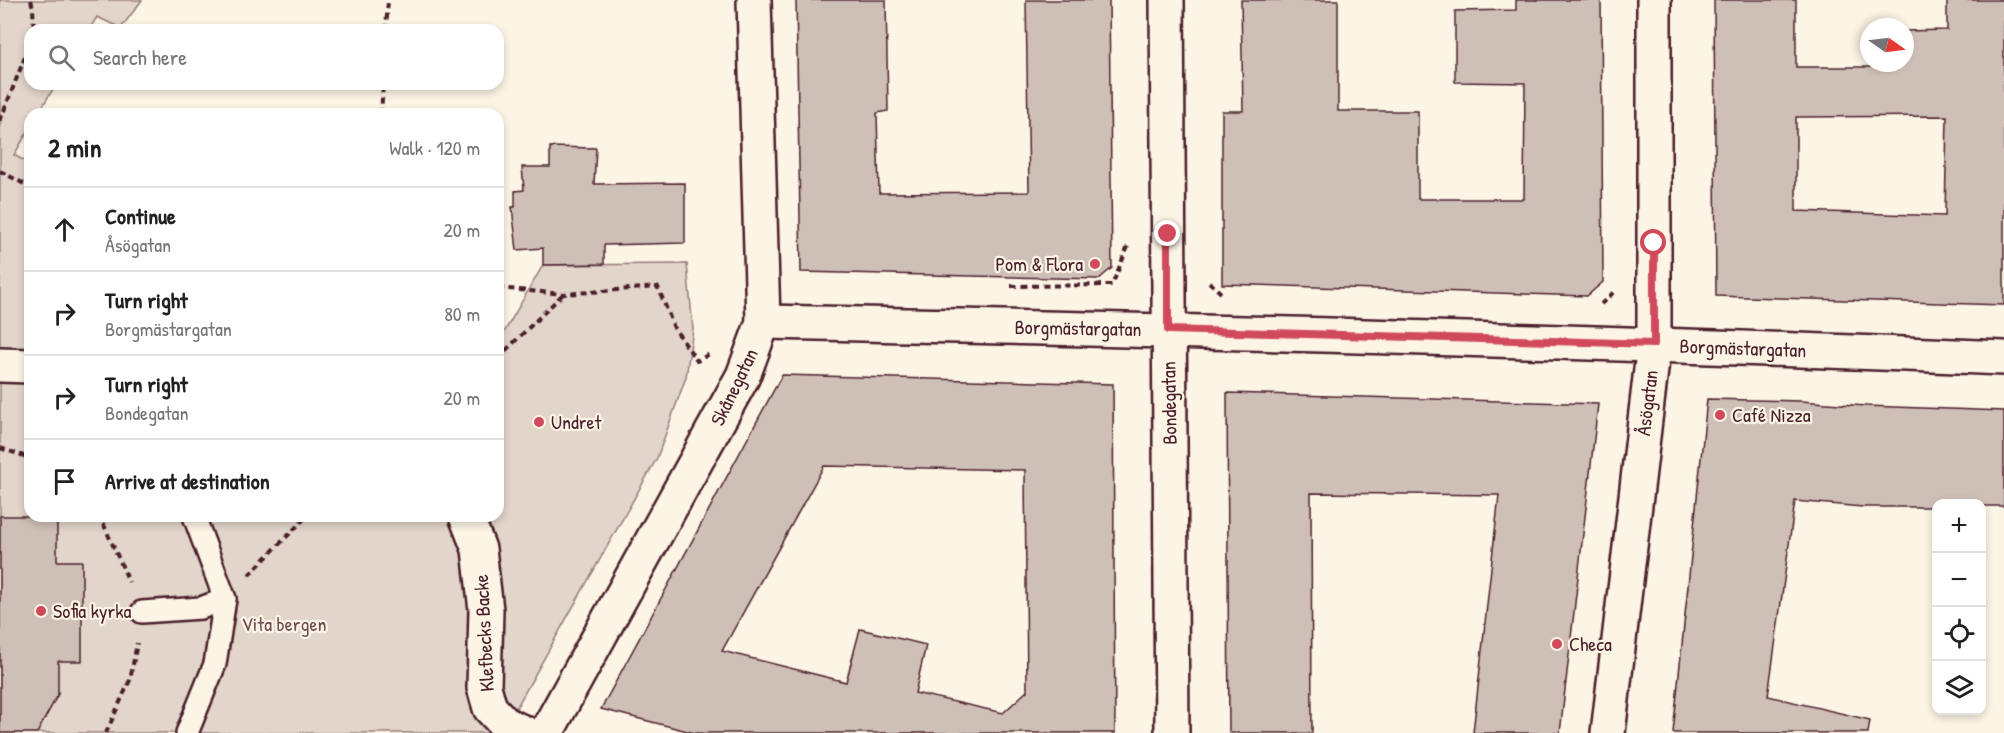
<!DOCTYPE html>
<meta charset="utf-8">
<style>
:root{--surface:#fff;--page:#f6f6f6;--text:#202124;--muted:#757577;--line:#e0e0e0}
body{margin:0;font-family:"Patrick Hand",sans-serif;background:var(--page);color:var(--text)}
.controls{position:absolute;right:18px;bottom:18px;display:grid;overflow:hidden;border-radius:12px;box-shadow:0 3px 9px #0003}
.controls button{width:54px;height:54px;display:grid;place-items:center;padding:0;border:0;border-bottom:2px solid var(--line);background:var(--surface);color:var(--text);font:30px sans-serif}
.compass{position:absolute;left:1860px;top:18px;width:54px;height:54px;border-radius:50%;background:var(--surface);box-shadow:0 3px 9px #0003;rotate:104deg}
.stop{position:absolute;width:18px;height:18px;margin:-14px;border:4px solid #d1495b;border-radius:50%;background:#fff}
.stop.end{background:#d1495b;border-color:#fff;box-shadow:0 2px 6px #0008}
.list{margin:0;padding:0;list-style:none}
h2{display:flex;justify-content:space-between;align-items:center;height:78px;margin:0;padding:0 24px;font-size:26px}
h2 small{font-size:20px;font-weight:400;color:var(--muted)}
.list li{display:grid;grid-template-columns:39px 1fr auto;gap:18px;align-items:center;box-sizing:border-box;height:84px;padding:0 24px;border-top:2px solid var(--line)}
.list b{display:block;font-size:22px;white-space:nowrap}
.list p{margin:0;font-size:20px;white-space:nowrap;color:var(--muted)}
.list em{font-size:20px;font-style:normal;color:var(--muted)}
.icon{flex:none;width:33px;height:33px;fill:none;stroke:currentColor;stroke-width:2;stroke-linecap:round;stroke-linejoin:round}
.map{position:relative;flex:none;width:2004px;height:733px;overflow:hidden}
.search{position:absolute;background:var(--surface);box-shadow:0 3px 9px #0003;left:24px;top:24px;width:480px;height:66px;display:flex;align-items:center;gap:15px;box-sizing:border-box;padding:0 21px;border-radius:18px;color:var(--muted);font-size:22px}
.panel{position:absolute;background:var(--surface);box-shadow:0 3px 9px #0003;left:24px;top:108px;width:480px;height:414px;border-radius:18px}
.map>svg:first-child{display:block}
</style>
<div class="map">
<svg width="2004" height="733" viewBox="0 0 2004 733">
<rect width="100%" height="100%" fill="#fcf5e5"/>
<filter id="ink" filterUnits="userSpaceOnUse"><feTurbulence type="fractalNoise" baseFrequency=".0167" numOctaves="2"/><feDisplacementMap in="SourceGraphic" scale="12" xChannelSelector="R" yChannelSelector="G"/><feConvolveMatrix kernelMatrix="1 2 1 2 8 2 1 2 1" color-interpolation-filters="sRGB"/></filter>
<g filter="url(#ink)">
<polygon fill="#e2d5ca" stroke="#967a7a" stroke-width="1.5" points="0,0 142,0 121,28 97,17 89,30 30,30 30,84 56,84 38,114 30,114 30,128 14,155 30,164 30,516 498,516 498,343 543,265 687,264 693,329 686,377 657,458 502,733 0,733"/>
<g fill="#cfc0b7" stroke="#4a1f2b" stroke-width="1.5" fill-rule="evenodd">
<polygon points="796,0 886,0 888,111 877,113 879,193 1029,192 1026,0 1109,0 1112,268 1099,279 801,272"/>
<polygon points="1241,0 1338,0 1338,111 1418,111 1418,199 1524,199 1525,83 1455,82 1455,11 1516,10 1516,0 1601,0 1603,282 1587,296 1222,284 1222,111 1243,111"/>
<path d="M1714,0H1796V67H1871L1872,63H1905V31L1947,30V0H2004V305L1716,296ZM1947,116L1945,216L1796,211V117Z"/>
<polygon points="550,147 596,148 594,184 685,183 685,243 604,245 604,264 543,265 543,248 517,250 512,207 515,207 515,191 524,190 522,167 550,167"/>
<path d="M782,375L1113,384L1115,733H695L601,709ZM824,466L1025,470L1027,691L1003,713L915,693L926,645L860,629L846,682L722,651Z"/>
<polygon points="1227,393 1598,404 1560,733 1473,733 1499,495 1311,493 1312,733 1229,733"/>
<polygon points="1707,399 1801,401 1866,406 2004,411 2004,506 1982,506 1982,504 1936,504 1936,507 1863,507 1795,501 1768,696 1870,720 1868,733 1673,733"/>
<polygon points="0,516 57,516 57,561 82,561 82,661 58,661 58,694 37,733 0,733"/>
</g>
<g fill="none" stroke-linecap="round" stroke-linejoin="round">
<defs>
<g id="service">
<polyline points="142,612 201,608 225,599"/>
<polyline points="187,733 215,664 225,599 194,516"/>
</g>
<g id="minor">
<polyline points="1167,0 1172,733"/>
<path d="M763,322C1177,330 1590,341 2004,358"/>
<polyline points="0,365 30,366"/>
<polyline points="466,516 479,549 486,610 484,687 490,708 505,724 525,733"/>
<polyline points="546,733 743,376 763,322 754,0"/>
<polyline points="1608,733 1654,344 1654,0"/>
</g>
</defs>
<use href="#service" stroke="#4a1f2b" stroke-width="26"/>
<use href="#minor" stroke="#4a1f2b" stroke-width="38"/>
<g stroke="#4a1f2b" stroke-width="4" stroke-dasharray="6 4.5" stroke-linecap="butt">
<polyline points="31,0 33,8 34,30"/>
<polyline points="386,30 388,0"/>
<polyline points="381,114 383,84"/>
<polyline points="0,121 30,44"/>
<polyline points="0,171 30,187"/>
<polyline points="1209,282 1221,293"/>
<polyline points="1011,286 1112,285 1129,244"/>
<polyline points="498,288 563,294 658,287 674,328 697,361 711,353"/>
<polyline points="1601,304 1615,291"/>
<polyline points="498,358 563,294"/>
<polyline points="0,448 30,458"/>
<polyline points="96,516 104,525 129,582"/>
<polyline points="249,575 307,516"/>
<polyline points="106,733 130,680 137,643"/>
</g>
<use href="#service" stroke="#fcf5e5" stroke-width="21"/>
<use href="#minor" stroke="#fcf5e5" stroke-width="33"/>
</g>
</g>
<g fill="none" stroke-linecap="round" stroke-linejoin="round" filter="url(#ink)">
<polyline stroke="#d1495b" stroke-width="8" points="1168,234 1168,330 1654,344 1654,243"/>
</g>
<g fill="#d1495b" stroke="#fcf5e5" stroke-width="2">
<circle cx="1095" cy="264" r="6"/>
<circle cx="1720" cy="415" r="6"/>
<circle cx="539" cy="422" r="6"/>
<circle cx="41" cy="611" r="6"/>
<circle cx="1557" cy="644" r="6"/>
</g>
<g text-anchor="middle" stroke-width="4.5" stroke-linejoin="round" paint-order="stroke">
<g font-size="20" fill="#4a1f2b" stroke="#fcf5e5" text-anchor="start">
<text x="1083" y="271" text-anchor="end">Pom &amp; Flora</text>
<text x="1732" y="422">Café Nizza</text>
<text x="551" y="429">Undret</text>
<text x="53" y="618">Sofia kyrka</text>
<text x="1569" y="651">Checa</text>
</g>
<g font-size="20" fill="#4a1f2b" stroke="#fcf5e5">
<text transform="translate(1078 328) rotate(1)" y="7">Borgmästargatan</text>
<text transform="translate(1743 348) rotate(2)" y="7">Borgmästargatan</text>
<text transform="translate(734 387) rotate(-64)" y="7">Skånegatan</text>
<text transform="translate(1169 403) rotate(-91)" y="7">Bondegatan</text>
<text transform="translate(1647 403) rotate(-83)" y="7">Åsögatan</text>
<text transform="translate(484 633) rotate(-93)" y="7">Klefbecks Backe</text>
</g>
<g font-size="20" fill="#704c53" stroke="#fcf5e5">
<text x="284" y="631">Vita bergen</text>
</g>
</g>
</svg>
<div class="controls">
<button>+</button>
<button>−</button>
<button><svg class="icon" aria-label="locate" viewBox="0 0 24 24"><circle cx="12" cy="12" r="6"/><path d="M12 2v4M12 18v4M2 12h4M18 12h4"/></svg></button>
<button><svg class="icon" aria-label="layers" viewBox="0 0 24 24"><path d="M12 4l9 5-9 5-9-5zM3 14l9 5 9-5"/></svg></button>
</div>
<svg class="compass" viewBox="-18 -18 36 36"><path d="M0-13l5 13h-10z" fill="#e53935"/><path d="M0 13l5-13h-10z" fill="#757577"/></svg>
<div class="stop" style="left:1654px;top:243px"></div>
<div class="stop end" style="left:1168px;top:234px"></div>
<div class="search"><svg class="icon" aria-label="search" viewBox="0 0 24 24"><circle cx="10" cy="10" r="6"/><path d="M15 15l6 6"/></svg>Search here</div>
<section class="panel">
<h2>2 min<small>Walk · 120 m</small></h2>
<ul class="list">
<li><svg class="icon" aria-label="ahead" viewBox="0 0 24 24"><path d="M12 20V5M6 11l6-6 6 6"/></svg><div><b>Continue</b><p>Åsögatan</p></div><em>20 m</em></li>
<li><svg class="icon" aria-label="right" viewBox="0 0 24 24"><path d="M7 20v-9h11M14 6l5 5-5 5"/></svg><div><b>Turn right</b><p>Borgmästargatan</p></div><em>80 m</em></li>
<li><svg class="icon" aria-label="right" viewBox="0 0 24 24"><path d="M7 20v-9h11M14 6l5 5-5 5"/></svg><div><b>Turn right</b><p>Bondegatan</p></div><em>20 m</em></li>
<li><svg class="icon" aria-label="arrive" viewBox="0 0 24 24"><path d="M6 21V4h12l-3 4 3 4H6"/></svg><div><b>Arrive at destination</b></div></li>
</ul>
</section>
</div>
